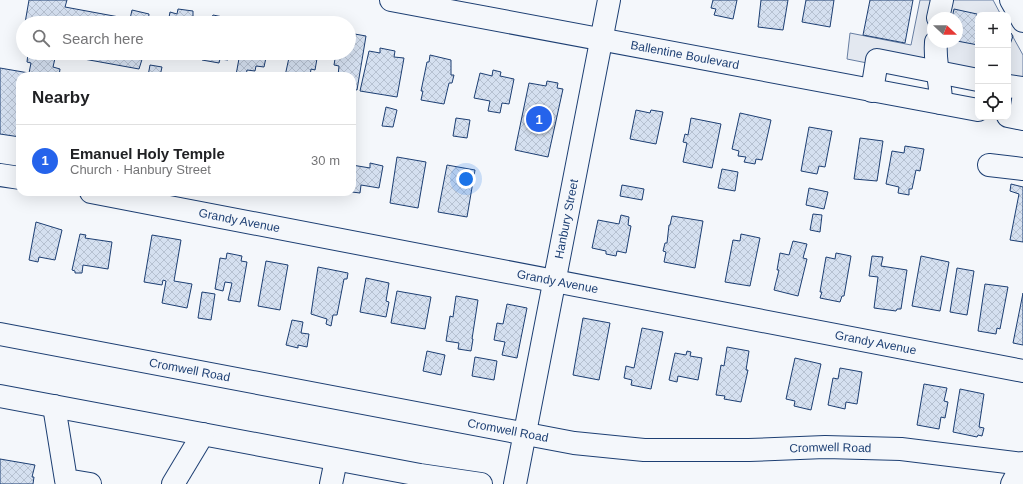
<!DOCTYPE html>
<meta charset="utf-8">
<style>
:root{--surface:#fff;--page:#f2f2f2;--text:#202124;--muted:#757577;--line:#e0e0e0;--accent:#2563eb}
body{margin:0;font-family:Arial,sans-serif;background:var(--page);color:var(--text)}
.controls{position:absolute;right:12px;top:12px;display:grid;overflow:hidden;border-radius:8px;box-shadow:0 4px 16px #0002}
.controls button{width:36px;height:36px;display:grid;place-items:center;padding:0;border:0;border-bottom:1px solid var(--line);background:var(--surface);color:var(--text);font:20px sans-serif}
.compass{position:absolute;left:927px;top:12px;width:36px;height:36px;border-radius:50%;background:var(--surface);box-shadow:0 4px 16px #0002;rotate:112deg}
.you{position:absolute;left:466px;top:179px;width:14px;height:14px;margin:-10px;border:3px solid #fff;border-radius:50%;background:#1a73e8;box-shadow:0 0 0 6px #1a73e833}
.badge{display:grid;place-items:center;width:26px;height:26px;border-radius:50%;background:var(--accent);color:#fff;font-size:13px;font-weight:700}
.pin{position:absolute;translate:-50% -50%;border:2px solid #fff;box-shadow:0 1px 4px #0006}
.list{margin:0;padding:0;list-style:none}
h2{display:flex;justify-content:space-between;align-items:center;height:52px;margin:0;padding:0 16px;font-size:17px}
h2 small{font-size:13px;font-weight:400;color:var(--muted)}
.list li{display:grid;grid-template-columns:26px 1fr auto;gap:12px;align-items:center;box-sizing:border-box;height:72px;padding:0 16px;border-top:1px solid var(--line)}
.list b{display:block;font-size:15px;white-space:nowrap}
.list p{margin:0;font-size:13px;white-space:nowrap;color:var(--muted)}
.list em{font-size:13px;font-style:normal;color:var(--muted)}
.icon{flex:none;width:22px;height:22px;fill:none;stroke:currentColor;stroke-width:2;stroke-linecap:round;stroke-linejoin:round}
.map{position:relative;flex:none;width:1023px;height:484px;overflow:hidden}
.search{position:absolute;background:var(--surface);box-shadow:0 4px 16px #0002;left:16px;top:16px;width:340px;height:44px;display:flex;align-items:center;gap:10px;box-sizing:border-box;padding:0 14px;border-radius:22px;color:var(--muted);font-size:15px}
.panel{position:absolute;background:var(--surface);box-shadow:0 4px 16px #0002;left:16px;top:72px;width:340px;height:124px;border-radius:12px}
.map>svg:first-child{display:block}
</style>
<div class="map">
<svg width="1023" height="484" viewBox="0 0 1023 484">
<defs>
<pattern id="building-cross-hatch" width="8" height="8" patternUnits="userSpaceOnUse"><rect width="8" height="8" fill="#d5e0f0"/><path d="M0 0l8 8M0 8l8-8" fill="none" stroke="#b6c1d1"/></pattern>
</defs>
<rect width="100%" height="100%" fill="#f4f7fb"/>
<g fill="#e3e8f0" stroke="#687fa3" fill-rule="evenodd">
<path d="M920,0H993L1001,15H978V85L847,59L850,33L911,45ZM933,18H957V42H933Z"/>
<polygon points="1008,28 1023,55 1023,94 1008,91"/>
</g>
<g fill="url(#building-cross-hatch)" stroke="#1d3f73">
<polygon points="29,0 67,0 65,7 130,19 132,10 149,14 148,23 25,23"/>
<polygon points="713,0 737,0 733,19 714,15 716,9 711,8"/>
<polygon points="761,0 788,0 783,30 758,27"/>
<polygon points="806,0 834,0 830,27 802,22"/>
<polygon points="870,0 913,0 905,43 863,35"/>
<polygon points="178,9 193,11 193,23 168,23 170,12 177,14"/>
<polygon points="954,9 977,14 976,20 978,20 978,45 957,41 957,18 952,18"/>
<polygon points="213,15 233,19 233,23 209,23"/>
<polygon points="1008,29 1013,36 1008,50"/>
<polygon points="349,33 366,36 357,90 352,89 352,76 338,76 339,66 334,65 336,53 349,53"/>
<polygon points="380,48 395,51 394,57 404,58 397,97 360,91 369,51 380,53"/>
<polygon points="28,53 144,53 139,69 56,54 53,67 60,69 59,76 20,76 20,137 0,134 0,68 29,73 31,63 27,62"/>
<polygon points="204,53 229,53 228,60 220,59 219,63 202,60"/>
<polygon points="240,53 267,53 264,67 256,66 255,71 247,70 246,76 236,75"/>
<polygon points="290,53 318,53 315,70 311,69 310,76 285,76"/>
<polygon points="430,55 451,60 451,75 454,75 452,83 449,83 444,104 421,100 423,91 421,91 427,62 429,62"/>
<polygon points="150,65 162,67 160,76 148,76"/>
<polygon points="493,70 501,72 500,76 514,79 509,104 502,103 500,113 488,111 490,101 474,98 480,73 492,76"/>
<polygon points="547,81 558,83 557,88 563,89 548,157 515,150 529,83 546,86"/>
<polygon points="386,107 397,110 393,127 382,126"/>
<polygon points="636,110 650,113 651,110 663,112 656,144 630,139"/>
<polygon points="740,113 771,120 762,160 756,159 755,164 744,162 746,157 738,156 739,151 732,149"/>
<polygon points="456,118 470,120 467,138 453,136"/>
<polygon points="691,118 721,124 712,168 683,162 687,143 683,142 685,134 688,135"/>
<polygon points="809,127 832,131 825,167 819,166 817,174 801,171"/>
<polygon points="860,138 883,141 877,181 854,179"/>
<polygon points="905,146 924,149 920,171 916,170 912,189 909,189 909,195 898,193 899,187 886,184 892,151 904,153"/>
<polygon points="397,157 426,162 418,208 390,203"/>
<polygon points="370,163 383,166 379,188 361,185 360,193 352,192 352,165 370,168"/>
<polygon points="447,165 475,170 467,217 438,212"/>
<polygon points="722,169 738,172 735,191 718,188"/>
<polygon points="1011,184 1023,187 1023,242 1010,240 1019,194 1010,191"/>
<polygon points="622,185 644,189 642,200 620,196"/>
<polygon points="809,188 828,192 824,209 806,205"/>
<polygon points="813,214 822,215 820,232 810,230"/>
<polygon points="621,215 629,217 628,225 631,226 626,253 617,251 616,256 606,254 606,251 592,248 598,220 619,224"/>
<polygon points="672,216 703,221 695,268 664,262 666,252 663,251 665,243 667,243 669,225 670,225"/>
<polygon points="36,222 62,230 55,260 39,257 38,262 29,260"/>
<polygon points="80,234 86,235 85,238 112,242 108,269 83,265 82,273 75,273 75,271 72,270"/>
<polygon points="741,234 760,238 750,286 725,282 733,240 740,241"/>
<polygon points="152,235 181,240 174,281 192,284 187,308 162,303 166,281 163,280 162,285 144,282"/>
<polygon points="793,241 807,244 803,258 807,259 798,296 774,290 779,270 777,270 780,253 789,255"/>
<polygon points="227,253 242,256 241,261 247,262 240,302 228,300 232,283 225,282 223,291 215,289 220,258 226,259"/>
<polygon points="836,253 851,256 844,296 842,296 840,302 820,298 822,292 820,292 826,257 835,259"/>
<polygon points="872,256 883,257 881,266 907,270 901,309 897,309 896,311 874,308 878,277 869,276"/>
<polygon points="921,256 949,262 940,311 912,306"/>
<polygon points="266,261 288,265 280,310 258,306"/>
<polygon points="318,267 348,273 347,279 344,279 337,315 333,315 331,326 326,324 327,319 311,314"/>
<polygon points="957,268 974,271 967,315 950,312"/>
<polygon points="366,278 389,283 386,301 389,302 386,317 360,312"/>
<polygon points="985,284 1008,287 1000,329 997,328 996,334 978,331"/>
<polygon points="397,291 431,297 425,329 391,323"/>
<polygon points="202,292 215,294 211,320 198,318"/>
<polygon points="1023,293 1023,345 1013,343"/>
<polygon points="456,296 478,300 472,339 473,339 471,351 458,349 459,343 446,341 450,316 453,317"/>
<polygon points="507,304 527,308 517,358 502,355 505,342 494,340 497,323 503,324"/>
<polygon points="583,318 610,323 599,380 573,375"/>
<polygon points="292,320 303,322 301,333 309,334 307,347 298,345 298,348 286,345"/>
<polygon points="642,328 663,332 651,389 631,385 632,380 624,378 626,366 634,368"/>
<polygon points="727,347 749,351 746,370 748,370 741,402 724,399 725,396 716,395 721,365 724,366"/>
<polygon points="427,351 445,355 441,375 423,371"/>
<polygon points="687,351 691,352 690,356 702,358 698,380 678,376 677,382 669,380 675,353 686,355"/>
<polygon points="475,357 497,361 494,380 472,376"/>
<polygon points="795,358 821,364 811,410 794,406 795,401 786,399"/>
<polygon points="840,368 862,372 857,404 846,402 845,409 828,405 833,378 838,379"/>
<polygon points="924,384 947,388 944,401 948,402 945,418 941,417 939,429 917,425"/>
<polygon points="960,389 984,394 979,427 984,428 982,436 978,435 977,437 953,432"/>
<polygon points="0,459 35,465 32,477 34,477 33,484 0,484"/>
</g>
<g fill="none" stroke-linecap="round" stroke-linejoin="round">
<defs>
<g id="minor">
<polyline points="1011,0 1023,21"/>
<polyline points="938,18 942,0"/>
<path d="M936,42C934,63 941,82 941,103"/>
<polyline points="1008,86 1023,88"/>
<polyline points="872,91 877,60 978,80"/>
<polyline points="1020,118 1023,100"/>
<polyline points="989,165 1023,169"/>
<polyline points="0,175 20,178"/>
<path id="s1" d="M91,192L1023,371"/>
<path id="s2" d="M0,334L574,443L644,450H749L825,447L901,449L1023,464"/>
<polyline points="0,396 420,475 481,484"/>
<polyline points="54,406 66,480 90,484"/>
<polyline points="173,484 203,434"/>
<polyline points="331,484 336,460"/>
<path id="s3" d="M515,484L609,0"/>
<polyline points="1012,484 1023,463"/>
</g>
<g id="major">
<path id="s4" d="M391,0L978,110"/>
<polyline points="1008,116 1023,119"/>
</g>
</defs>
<use href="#minor" stroke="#1d3f73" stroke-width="24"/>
<use href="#major" stroke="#1d3f73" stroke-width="24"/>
<use href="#minor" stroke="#f4f7fb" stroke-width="22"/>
<use href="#major" stroke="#f4f7fb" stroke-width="22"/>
</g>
<g text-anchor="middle" stroke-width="3" stroke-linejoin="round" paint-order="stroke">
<g font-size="12" fill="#1d3f73" stroke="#f4f7fb">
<text dy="4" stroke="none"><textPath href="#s4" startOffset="299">Ballentine Boulevard</textPath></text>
<text dy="4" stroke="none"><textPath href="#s3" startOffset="270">Hanbury Street</textPath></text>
<text dy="4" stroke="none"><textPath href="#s1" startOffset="151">Grandy Avenue</textPath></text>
<text dy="4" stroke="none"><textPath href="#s1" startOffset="475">Grandy Avenue</textPath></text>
<text dy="4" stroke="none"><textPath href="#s1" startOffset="799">Grandy Avenue</textPath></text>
<text dy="4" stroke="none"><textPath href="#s2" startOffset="193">Cromwell Road</textPath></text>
<text dy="4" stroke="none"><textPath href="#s2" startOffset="517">Cromwell Road</textPath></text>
<text dy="4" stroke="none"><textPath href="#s2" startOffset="841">Cromwell Road</textPath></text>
</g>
</g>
</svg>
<div class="controls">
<button>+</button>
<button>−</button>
<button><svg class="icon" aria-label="locate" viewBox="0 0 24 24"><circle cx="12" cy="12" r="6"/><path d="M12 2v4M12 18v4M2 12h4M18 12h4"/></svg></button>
</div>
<svg class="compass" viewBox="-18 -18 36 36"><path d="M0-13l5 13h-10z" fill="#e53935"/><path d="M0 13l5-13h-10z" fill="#757577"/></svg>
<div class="you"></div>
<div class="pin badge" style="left:539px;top:119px">1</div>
<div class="search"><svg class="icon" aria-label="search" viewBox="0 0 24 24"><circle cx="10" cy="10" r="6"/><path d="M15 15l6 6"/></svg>Search here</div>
<section class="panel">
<h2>Nearby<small></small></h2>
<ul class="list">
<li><span class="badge">1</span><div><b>Emanuel Holy Temple</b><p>Church · Hanbury Street</p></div><em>30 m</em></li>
</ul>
</section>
</div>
